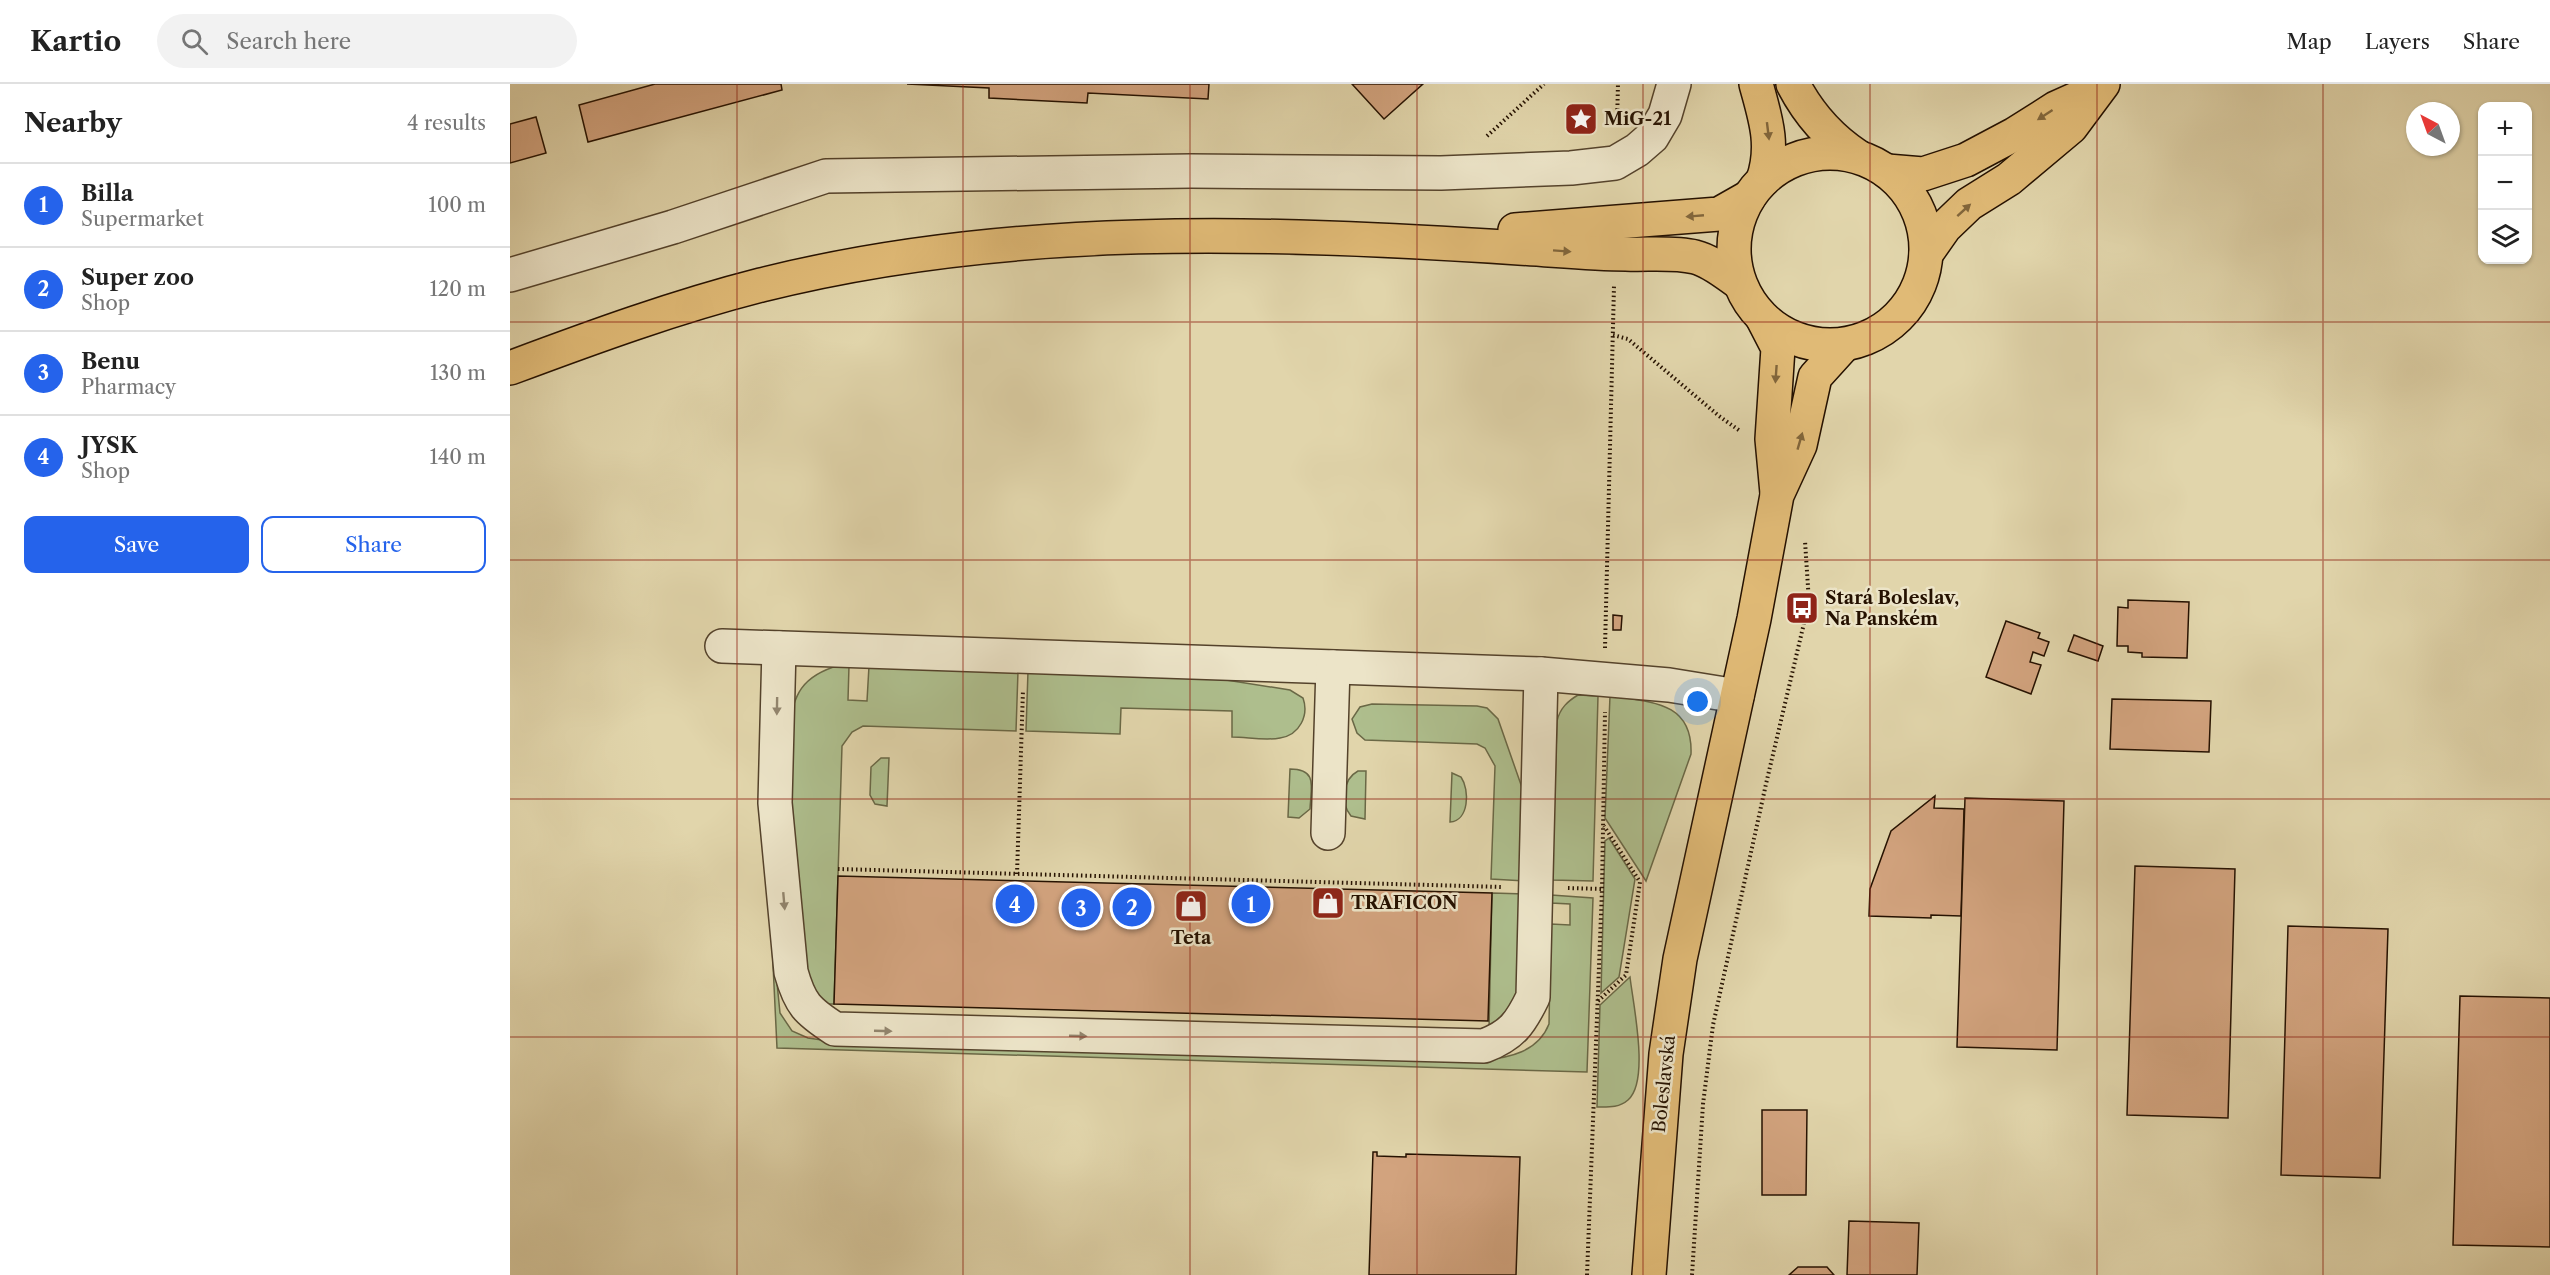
<!DOCTYPE html>
<meta charset="utf-8">
<style>
:root{--surface:#fff;--page:#f2f2f2;--text:#222;--muted:#767676;--line:#e0e0e0;--accent:#2563eb}
body{margin:0;font-family:"Libre Caslon Text",serif;background:var(--page);color:var(--text)}
.controls{position:absolute;right:18px;top:18px;display:grid;overflow:hidden;border-radius:12px;box-shadow:0 2px 4px #0004}
.controls button{width:54px;height:54px;display:grid;place-items:center;padding:0;border:0;border-bottom:2px solid var(--line);background:var(--surface);color:var(--text);font:30px sans-serif}
.compass{position:absolute;left:1896px;top:18px;width:54px;height:54px;border-radius:50%;background:var(--surface);box-shadow:0 2px 4px #0004;rotate:319deg}
.you{position:absolute;left:1188px;top:618px;width:21px;height:21px;margin:-15px;border:4px solid #fff;border-radius:50%;background:#1a73e8;box-shadow:0 0 0 9px #1a73e833}
.badge{display:grid;place-items:center;width:39px;height:39px;border-radius:50%;background:var(--accent);color:#fff;font-size:20px;font-weight:700}
.pin{position:absolute;translate:-50% -50%;border:3px solid #fff;box-shadow:0 2px 6px #0006}
.list{margin:0;padding:0;list-style:none}
h2{display:flex;justify-content:space-between;align-items:center;height:78px;margin:0;padding:0 24px;font-size:26px}
h2 small{font-size:20px;font-weight:400;color:var(--muted)}
.list li{display:grid;grid-template-columns:39px 1fr auto;gap:18px;align-items:center;box-sizing:border-box;height:84px;padding:0 24px;border-top:2px solid var(--line)}
.list b{display:block;font-size:22px;white-space:nowrap}
.list p{margin:0;font-size:20px;white-space:nowrap;color:var(--muted)}
.list em{font-size:20px;font-style:normal;color:var(--muted)}
.actions{display:flex;gap:12px;padding:18px 24px}
.actions a{flex:1;padding:14px 0;border:2px solid var(--accent);border-radius:12px;text-align:center;font-size:21px;color:var(--accent)}
.actions .main{background:var(--accent);color:#fff}
.icon{flex:none;width:33px;height:33px;fill:none;stroke:currentColor;stroke-width:2;stroke-linecap:round;stroke-linejoin:round}
.map{position:relative;flex:none;width:2040px;height:1191px;overflow:hidden}
header{display:flex;align-items:center;gap:36px;box-sizing:border-box;height:84px;padding:0 30px;background:var(--surface);border-bottom:2px solid var(--line)}
header strong{font-size:28px}
nav{display:flex;gap:33px;margin-inline-start:auto;font-size:21px}
.search{width:420px;height:54px;background:var(--page);display:flex;align-items:center;gap:15px;box-sizing:border-box;padding:0 21px;border-radius:33px;color:var(--muted);font-size:22px}
main{display:flex}
aside{flex:1;background:var(--surface)}
.map>svg:first-child{display:block}
</style>
<header>
<strong>Kartio</strong>
<div class="search"><svg class="icon" aria-label="search" viewBox="0 0 24 24"><circle cx="10" cy="10" r="6"/><path d="M15 15l6 6"/></svg>Search here</div>
<nav><a>Map</a><a>Layers</a><a>Share</a></nav>
</header>
<main>
<aside>
<h2>Nearby<small>4 results</small></h2>
<ul class="list">
<li><span class="badge">1</span><div><b>Billa</b><p>Supermarket</p></div><em>100 m</em></li>
<li><span class="badge">2</span><div><b>Super zoo</b><p>Shop</p></div><em>120 m</em></li>
<li><span class="badge">3</span><div><b>Benu</b><p>Pharmacy</p></div><em>130 m</em></li>
<li><span class="badge">4</span><div><b>JYSK</b><p>Shop</p></div><em>140 m</em></li>
</ul>
<div class="actions"><a class="main">Save</a><a>Share</a></div>
</aside>
<div class="map">
<svg width="2040" height="1191" viewBox="0 0 2040 1191">
<rect width="100%" height="100%" fill="#e1d5ab"/>
<filter id="stains"><feTurbulence type="fractalNoise" baseFrequency=".00333" numOctaves="4"/><feColorMatrix values="0 0 0 0 .2 0 0 0 0 .09 0 0 0 0 .02 0 0 0 .5 -.17"/></filter>
<radialGradient id="worn" r=".72"><stop offset=".6" stop-color="#630" stop-opacity="0"/><stop offset="1" stop-color="#630" stop-opacity=".3"/></radialGradient>
<g fill="#aebe8d" stroke="#6a6846" stroke-width="1.5">
<path d="M330,581L339,582L338,616L357,617L359,582L508,587L506,647L353,642L342,648L332,662L324,920H315C305,907 298,895 293,879L277,648C284,610 291,592 330,581Z"/>
<path d="M518,587L691,592L780,606L793,614C799,631 790,651 770,654C755,657 737,653 722,653V627L611,624L610,650L516,647Z"/>
<path d="M1068,611L1088,612L1083,797L1042,796L1047,637C1050,624 1058,617 1068,611Z"/>
<path d="M1100,612C1140,618 1183,617 1181,670L1136,797L1095,734Z"/>
<polygon points="862,620 967,622 977,624 988,635 1016,715 1015,797 981,795 985,682 975,664 967,660 855,656 847,649 842,635 850,623"/>
<polygon points="371,674 379,674 377,722 365,720 360,711 361,683"/>
<path d="M780,685C808,685 801,703 800,725L789,734L778,733Z"/>
<path d="M848,687H856L855,735L841,732C830,719 833,695 848,687Z"/>
<path d="M942,689L951,693C960,706 959,737 940,738Z"/>
<polygon points="1099,754 1125,795 1109,893 1091,909 1095,757"/>
<polygon points="982,809 1015,810 1008,909 1000,923 979,945"/>
<path d="M1041,811L1083,814L1077,988L267,964L261,838L270,929L282,947L298,954L319,957L973,976C999,974 1028,968 1039,940L1041,840L1060,841V820L1041,819Z"/>
<path d="M1120,893C1123,920 1140,997 1118,1016C1109,1024 1098,1023 1087,1023L1090,921Z"/>
</g>
<g fill="#d2a37e" stroke="#251100" stroke-width="1.5">
<polygon points="145,0 271,0 272,6 78,58 69,21"/>
<polygon points="397,0 699,0 698,15 578,9 577,19 479,14 479,4"/>
<polygon points="842,0 913,0 874,35"/>
<polygon points="26,33 36,69 0,79 0,40"/>
<polygon points="1618,516 1679,518 1677,574 1632,573 1632,569 1618,568 1618,562 1607,562 1608,523 1618,524"/>
<polygon points="1103,531 1112,532 1111,546 1103,546"/>
<polygon points="1496,537 1530,549 1528,554 1539,558 1534,572 1523,568 1520,578 1531,581 1521,610 1476,593"/>
<polygon points="1564,551 1593,562 1588,577 1558,567"/>
<polygon points="1602,615 1701,617 1699,668 1600,665"/>
<polygon points="1425,712 1424,724 1454,725 1451,832 1421,831 1421,834 1359,832 1360,805 1381,747"/>
<polygon points="1455,714 1554,717 1547,966 1447,963"/>
<polygon points="1625,782 1725,785 1718,1034 1617,1031"/>
<polygon points="328,792 982,809 978,937 324,920"/>
<polygon points="1778,842 1878,845 1870,1094 1771,1091"/>
<polygon points="1950,912 2040,914 2040,1163 1943,1161"/>
<polygon points="1252,1026 1297,1026 1296,1111 1252,1111"/>
<polygon points="863,1068 867,1068 867,1072 896,1073 896,1070 1010,1073 1006,1191 859,1191"/>
<polygon points="1339,1137 1409,1139 1407,1191 1337,1191"/>
<polygon points="1288,1183 1317,1183 1324,1191 1279,1191"/>
</g>
<g fill="none" stroke-linecap="round" stroke-linejoin="round">
<defs>
<g id="minor">
<polyline points="0,191 163,143 316,92 681,87 931,89 1061,84 1105,79 1127,66 1142,53 1155,31 1164,0"/>
<polyline points="212,562 1031,590 1159,601 1227,612"/>
<path d="M269,564L265,719L281,888C290,920 297,927 325,945L974,962C1002,951 1010,940 1023,913L1031,590"/>
<polyline points="818,749 823,583"/>
</g>
<g id="major">
<path d="M1246,0C1255,33 1265,61 1253,96"/>
<path d="M1283,0C1298,29 1320,54 1347,72"/>
<circle cx="1320" cy="165" r="96"/>
<polyline points="1377,87 1413,90 1456,76 1505,50 1546,24 1586,6"/>
<polyline points="1005,146 1209,130 1239,113"/>
<polyline points="1416,170 1435,143 1459,120 1499,95 1561,43 1593,0"/>
<polyline points="1253,235 1268,264 1262,355 1267,409"/>
<path d="M0,284C83,253 165,223 251,201C498,139 757,147 1009,164C1044,166 1080,170 1116,170C1137,171 1164,168 1185,173C1201,177 1215,189 1228,198"/>
<polyline points="1139,1191 1156,970 1170,875 1244,535 1267,411 1290,361 1305,293 1334,261"/>
</g>
</defs>
<use href="#minor" stroke="#54422b" stroke-width="36"/>
<use href="#major" stroke="#251100" stroke-width="36"/>
<g stroke="#251100" stroke-width="4" stroke-dasharray="1.5 3" stroke-linecap="butt">
<polyline points="1107,39 1108,0"/>
<polyline points="977,52 1034,0"/>
<polyline points="1103,251 1118,255 1209,332 1230,347"/>
<polyline points="1095,564 1104,202"/>
<polyline points="328,785 993,803"/>
<polyline points="507,790 513,606"/>
<polyline points="1058,804 1092,805"/>
<polyline points="1088,917 1116,891 1130,798 1094,742"/>
<polyline points="1077,1191 1092,805 1095,628"/>
<polyline points="1182,1191 1193,1020 1203,941 1256,700 1299,518 1295,457"/>
</g>
<use href="#minor" stroke="#ece4c8" stroke-width="33"/>
<use href="#major" stroke="#e0ba76" stroke-width="33"/>
</g>
<defs><path id="oneway-solid" d="M-6-.8H1V-3.2L6.5 0L1 3.2V.8H-6Z" transform="scale(1.5)"/></defs>
<g fill="#82663b">
<use href="#oneway-solid" transform="translate(1535 31) rotate(147)"/>
<use href="#oneway-solid" transform="translate(1258 47) rotate(83)"/>
<use href="#oneway-solid" transform="translate(1454 126) rotate(-42)"/>
<use href="#oneway-solid" transform="translate(1185 132) rotate(175)"/>
<use href="#oneway-solid" transform="translate(1052 167) rotate(4)"/>
<use href="#oneway-solid" transform="translate(1266 290) rotate(94)"/>
<use href="#oneway-solid" transform="translate(1290 357) rotate(-74)"/>
</g>
<g fill="#92856e">
<use href="#oneway-solid" transform="translate(267 622) rotate(91)"/>
<use href="#oneway-solid" transform="translate(274 817) rotate(85)"/>
<use href="#oneway-solid" transform="translate(373 947) rotate(2)"/>
<use href="#oneway-solid" transform="translate(568 952) rotate(2)"/>
</g>
<path fill="none" stroke="#8f2418" stroke-width="1.5" stroke-opacity="0.55" d="M227,0V1191M453,0V1191M680,0V1191M907,0V1191M1133,0V1191M1360,0V1191M1587,0V1191M1813,0V1191M0,238H2040M0,476H2040M0,715H2040M0,953H2040"/>
<defs>
<symbol id="sight-square" viewBox="-11 -11 22 22"><rect x="-9" y="-9" width="18" height="18" rx="4" fill="#8f2418" stroke="#ece4c8"/><path d="M0-6L1.8-2.2L6-1.7L2.9 1.2L3.7 5.4L0 3.3L-3.7 5.4L-2.9 1.2L-6-1.7L-1.8-2.2Z" fill="#fff"/></symbol>
<symbol id="bus-square" viewBox="-11 -11 22 22"><rect x="-9" y="-9" width="18" height="18" rx="4" fill="#8f2418" stroke="#ece4c8"/><path d="M-5-6H5V4H4V6H2V4H-2V6H-4V4H-5ZM-3.5-4V0h7V-4ZM-3.5 1.2v1.5H-2V1.2ZM2 1.2v1.5H3.5V1.2Z" fill="#fff"/></symbol>
<symbol id="shop-square" viewBox="-11 -11 22 22"><rect x="-9" y="-9" width="18" height="18" rx="4" fill="#8f2418" stroke="#ece4c8"/><path d="M-5-2.5h2.3a2.7 3.5 0 0 1 5.4 0H5L5.5 6h-11ZM-1.5-2.5h3a1.5 2.3 0 0 0-3 0Z" fill="#fff"/></symbol>
</defs>
<g fill-rule="evenodd">
<use href="#sight-square" x="1052" y="16" width="38" height="38"/>
<use href="#bus-square" x="1273" y="505" width="38" height="38"/>
<use href="#shop-square" x="799" y="800" width="38" height="38"/>
<use href="#shop-square" x="662" y="803" width="38" height="38"/>
</g>
<g text-anchor="middle" stroke-width="5" stroke-linejoin="round" paint-order="stroke">
<g font-size="18" font-weight="bold" fill="#251100" stroke="#ece4c8" text-anchor="start">
<text x="1094" y="41">MiG-21</text>
<text x="1315" y="520">Stará Boleslav,<tspan x="1315" dy="21">Na Panském</tspan></text>
<text x="841" y="825">TRAFICON</text>
<text x="681" y="860" text-anchor="middle">Teta</text>
</g>
<g font-size="18" fill="#251100" stroke="#ece4c8">
<text transform="translate(1154 1000) rotate(-84)" y="6">Boleslavská</text>
</g>
</g>
<rect width="100%" height="100%" filter="url(#stains)"/>
<rect width="100%" height="100%" fill="url(#worn)"/>
</svg>
<div class="controls">
<button>+</button>
<button>−</button>
<button><svg class="icon" aria-label="layers" viewBox="0 0 24 24"><path d="M12 4l9 5-9 5-9-5zM3 14l9 5 9-5"/></svg></button>
</div>
<svg class="compass" viewBox="-18 -18 36 36"><path d="M0-13l5 13h-10z" fill="#e53935"/><path d="M0 13l5-13h-10z" fill="#767676"/></svg>
<div class="you"></div>
<div class="pin badge" style="left:741px;top:820px">1</div>
<div class="pin badge" style="left:622px;top:823px">2</div>
<div class="pin badge" style="left:571px;top:824px">3</div>
<div class="pin badge" style="left:505px;top:820px">4</div>
</div>
</main>
